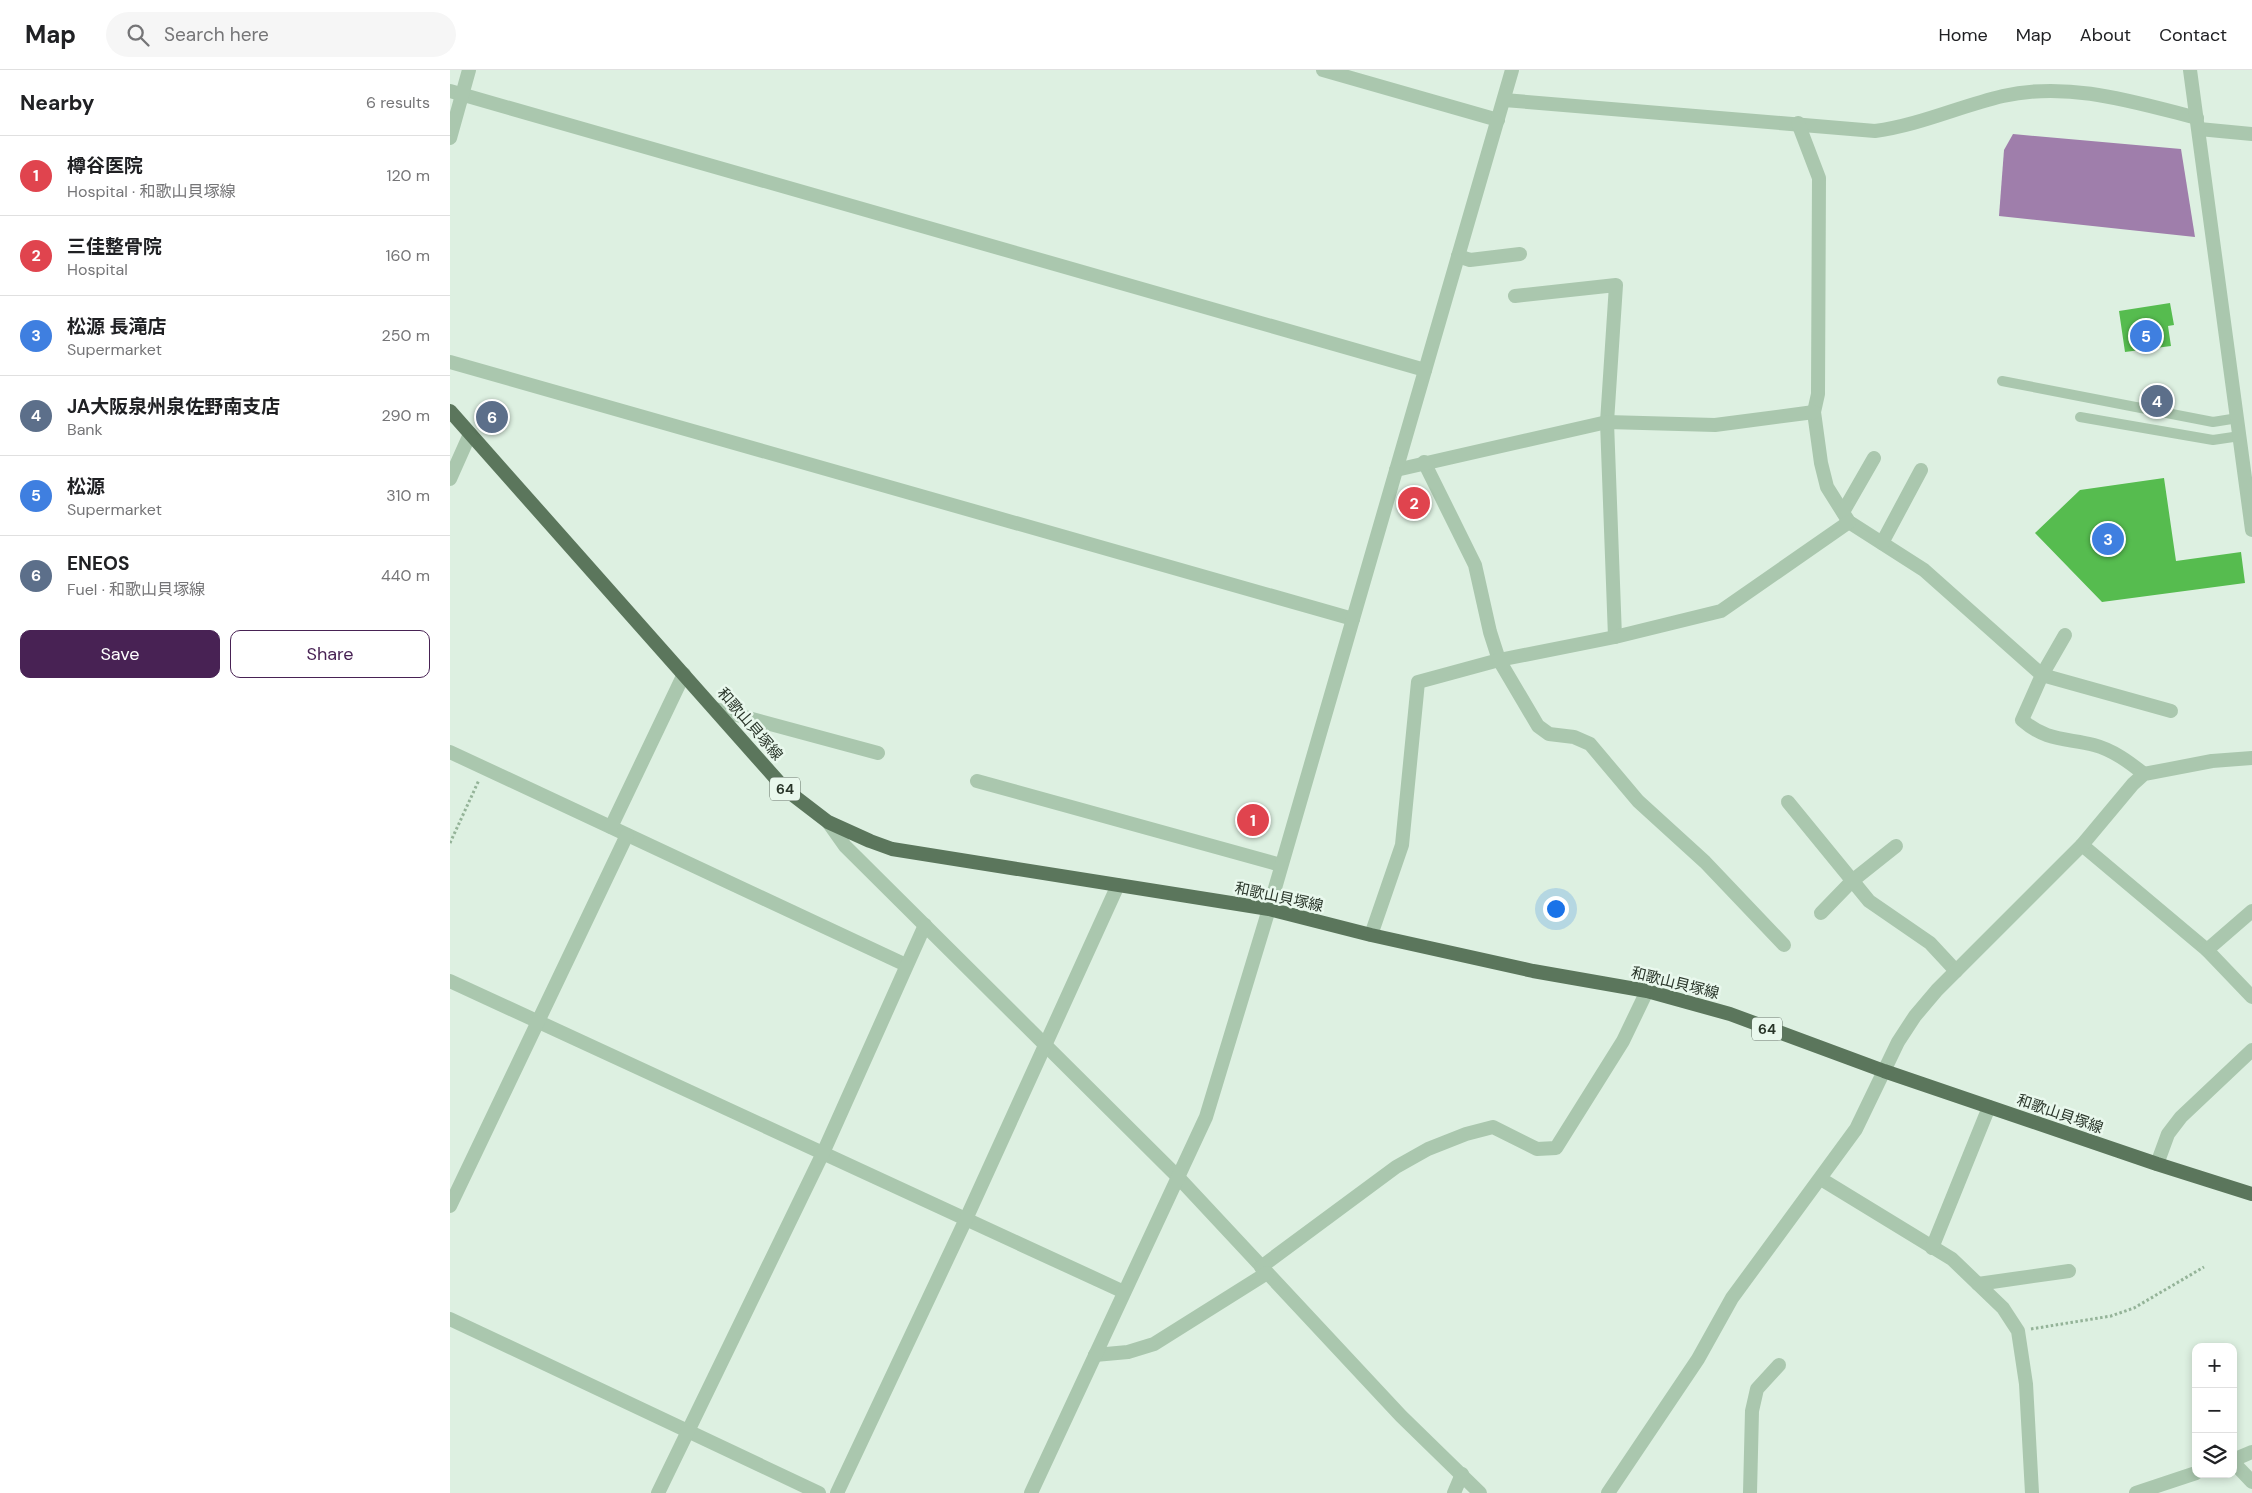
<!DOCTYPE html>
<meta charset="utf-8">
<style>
:root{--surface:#fff;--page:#f6f6f6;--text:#202124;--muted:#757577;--line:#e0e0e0;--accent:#482254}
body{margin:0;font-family:"DM Sans","Noto Sans JP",sans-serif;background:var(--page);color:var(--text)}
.controls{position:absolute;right:15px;bottom:15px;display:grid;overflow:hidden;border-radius:10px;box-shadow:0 2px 8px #0003}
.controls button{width:45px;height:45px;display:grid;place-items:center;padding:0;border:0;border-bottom:1px solid var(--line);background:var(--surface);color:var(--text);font:25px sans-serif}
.you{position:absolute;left:1105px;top:838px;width:18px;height:18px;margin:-12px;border:4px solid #fff;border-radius:50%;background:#1a73e8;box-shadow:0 0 0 8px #1a73e833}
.badge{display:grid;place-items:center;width:32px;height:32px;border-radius:50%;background:var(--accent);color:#fff;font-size:16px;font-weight:700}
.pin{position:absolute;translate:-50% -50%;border:2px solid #fff;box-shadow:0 1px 5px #0006}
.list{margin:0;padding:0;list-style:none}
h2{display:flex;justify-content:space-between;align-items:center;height:65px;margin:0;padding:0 20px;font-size:21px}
h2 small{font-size:16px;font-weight:400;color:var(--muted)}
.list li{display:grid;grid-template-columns:32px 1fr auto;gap:15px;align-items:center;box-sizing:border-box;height:80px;padding:0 20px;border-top:1px solid var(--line)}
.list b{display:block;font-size:19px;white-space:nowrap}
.list p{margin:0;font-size:16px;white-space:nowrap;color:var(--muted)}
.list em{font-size:16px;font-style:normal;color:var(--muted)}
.actions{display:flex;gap:10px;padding:15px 20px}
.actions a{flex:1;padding:11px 0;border:1px solid var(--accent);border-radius:10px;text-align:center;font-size:18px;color:var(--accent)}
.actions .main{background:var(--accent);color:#fff}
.icon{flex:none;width:28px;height:28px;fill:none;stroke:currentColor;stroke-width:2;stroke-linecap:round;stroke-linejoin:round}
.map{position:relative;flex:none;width:1802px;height:1423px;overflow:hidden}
header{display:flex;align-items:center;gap:30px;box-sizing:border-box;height:70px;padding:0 25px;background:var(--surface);border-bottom:1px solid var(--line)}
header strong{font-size:24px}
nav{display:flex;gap:28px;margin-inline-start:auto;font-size:18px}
.search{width:350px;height:45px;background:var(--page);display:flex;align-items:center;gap:12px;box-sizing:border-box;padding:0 18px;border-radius:28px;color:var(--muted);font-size:19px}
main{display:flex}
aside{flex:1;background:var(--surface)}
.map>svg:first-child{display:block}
</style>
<header>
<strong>Map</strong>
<div class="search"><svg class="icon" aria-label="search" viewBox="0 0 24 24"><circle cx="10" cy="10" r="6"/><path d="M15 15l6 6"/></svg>Search here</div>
<nav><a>Home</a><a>Map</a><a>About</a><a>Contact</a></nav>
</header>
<main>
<aside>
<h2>Nearby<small>6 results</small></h2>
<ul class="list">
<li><span class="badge" style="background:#e0444e">1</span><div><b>樽谷医院</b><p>Hospital · 和歌山貝塚線</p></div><em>120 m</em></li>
<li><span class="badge" style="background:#e0444e">2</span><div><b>三佳整骨院</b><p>Hospital</p></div><em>160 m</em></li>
<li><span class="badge" style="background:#3f7fe0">3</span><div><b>松源 長滝店</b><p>Supermarket</p></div><em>250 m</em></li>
<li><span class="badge" style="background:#5c6f8a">4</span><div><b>JA大阪泉州泉佐野南支店</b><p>Bank</p></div><em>290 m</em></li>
<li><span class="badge" style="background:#3f7fe0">5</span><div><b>松源</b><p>Supermarket</p></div><em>310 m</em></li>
<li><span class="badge" style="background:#5c6f8a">6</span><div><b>ENEOS</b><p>Fuel · 和歌山貝塚線</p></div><em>440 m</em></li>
</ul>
<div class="actions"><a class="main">Save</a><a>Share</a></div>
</aside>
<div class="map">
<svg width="1802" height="1423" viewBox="0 0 1802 1423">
<rect width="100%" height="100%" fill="#ddf0e1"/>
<polygon fill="#9f7eab" points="1563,64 1731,79 1745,167 1549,146 1554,80"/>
<g fill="#56bc4f">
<polygon points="1720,233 1724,255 1718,256 1721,276 1675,282 1669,241"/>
<polygon points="1714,408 1726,491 1791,482 1795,513 1652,532 1585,463 1630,420"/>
</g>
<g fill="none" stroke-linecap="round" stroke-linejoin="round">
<g stroke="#94b398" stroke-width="3" stroke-dasharray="2.5 2.5" stroke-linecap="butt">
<polyline points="0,773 29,710"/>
<polyline points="1581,1259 1661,1246 1684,1238 1754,1197"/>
</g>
<g stroke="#aac7ae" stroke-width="10">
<polyline points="1552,311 1763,352 1788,348"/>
<polyline points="1630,347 1763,370 1790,366"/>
</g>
<g stroke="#aac7ae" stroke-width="14">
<polyline points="873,0 1048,50"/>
<polyline points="0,21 975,300"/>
<path d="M1054,30L1425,61C1470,55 1510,36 1553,26C1619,11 1684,32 1747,48"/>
<path d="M1348,53L1369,108L1368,324L1364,342L1371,393L1377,417L1399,452L1474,500L1592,605L1572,650C1596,671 1615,668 1644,675C1663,680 1679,692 1694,704"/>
<polyline points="1749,59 1802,64"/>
<polyline points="0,68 19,0"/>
<polyline points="1008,186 1020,190 1070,184"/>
<polyline points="1065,226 1166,215 1157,352 1165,567"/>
<polyline points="0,292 903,549"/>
<polyline points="974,392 1025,495 1040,562 1049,590 1088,656 1099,664 1124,667 1140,674 1188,731 1255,792 1334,875"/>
<polyline points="946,400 1157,352 1265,355 1364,342"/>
<polyline points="0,409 20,364"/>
<polyline points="1393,442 1424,388"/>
<polyline points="1432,473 1471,400"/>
<polyline points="1615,565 1592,605 1721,641"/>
<polyline points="265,639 428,683"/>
<polyline points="0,682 456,895"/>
<polyline points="527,711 831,795"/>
<polyline points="1338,732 1419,831 1480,873 1506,901"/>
<polyline points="378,752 395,776 727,1106 951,1346 1030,1423"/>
<polyline points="161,757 234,604"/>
<polyline points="1632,775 1757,880 1802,927"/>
<polyline points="1371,843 1402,811 1446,776"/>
<polyline points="921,865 952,775 968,612 1049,590 1165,567 1271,541 1399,452"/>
<polyline points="1757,880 1802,841"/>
<polyline points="0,911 674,1222"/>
<polyline points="1707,1094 1718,1064 1731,1047 1802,980"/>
<polyline points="1371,1109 1502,1189 1553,1238 1568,1261 1576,1314 1582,1423"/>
<polyline points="0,1136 177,765"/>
<polyline points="1482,1178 1539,1037"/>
<polyline points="811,1197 946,1097 978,1079 1016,1064 1043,1057 1087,1079 1106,1078 1173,971 1197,921"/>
<polyline points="1528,1214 1619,1201"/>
<polyline points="0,1249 369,1423"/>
<polyline points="645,1285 678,1282 704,1274 817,1203"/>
<polyline points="1783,1390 1802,1382"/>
<polyline points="1783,1392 1802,1412"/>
<polyline points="208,1423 373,1083 475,855"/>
<polyline points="387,1423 516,1149 668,815"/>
<polyline points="1004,1423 1012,1404"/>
<polyline points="1158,1423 1248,1289 1282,1228 1406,1059 1448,972 1465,946 1487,920 1632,775 1683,714 1694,704 1762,691 1802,688"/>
<polyline points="1300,1423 1302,1341 1307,1319 1329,1295"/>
<polyline points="1686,1423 1746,1403"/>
</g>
<g stroke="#aac7ae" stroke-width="14">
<polyline points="1740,0 1802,460"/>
<polyline points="581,1423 756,1047 819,839 1062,0"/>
</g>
<polyline stroke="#5b765c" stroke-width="14" points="0,341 335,719 378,752 420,771 442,779 819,839 921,865 1083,901 1197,921 1280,944 1434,1001 1707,1094 1802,1124"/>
</g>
<g text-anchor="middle" stroke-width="5" stroke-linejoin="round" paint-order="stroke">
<g fill="#e9f8ed" stroke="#637064" stroke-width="1">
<rect x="320" y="707.5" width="30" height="23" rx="4"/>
<rect x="1302" y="947.5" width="30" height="23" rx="4"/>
</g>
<g font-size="14" font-weight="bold" fill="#293529">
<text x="335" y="724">64</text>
<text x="1317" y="964">64</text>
</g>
<g font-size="15" fill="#293529" stroke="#e9f8ed">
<text transform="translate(300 654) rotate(49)" y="5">和歌山貝塚線</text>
<text transform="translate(829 827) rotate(12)" y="5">和歌山貝塚線</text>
<text transform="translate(1225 913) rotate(14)" y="5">和歌山貝塚線</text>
<text transform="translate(1610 1044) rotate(19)" y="5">和歌山貝塚線</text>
</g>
</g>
</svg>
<div class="controls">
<button>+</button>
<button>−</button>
<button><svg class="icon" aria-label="layers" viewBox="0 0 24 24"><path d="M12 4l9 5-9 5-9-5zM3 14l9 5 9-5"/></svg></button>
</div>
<div class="you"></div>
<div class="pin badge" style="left:803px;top:750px;background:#e0444e">1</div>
<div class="pin badge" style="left:964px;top:433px;background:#e0444e">2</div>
<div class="pin badge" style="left:1658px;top:469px;background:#3f7fe0">3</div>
<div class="pin badge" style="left:1707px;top:331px;background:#5c6f8a">4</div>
<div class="pin badge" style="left:1696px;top:266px;background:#3f7fe0">5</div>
<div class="pin badge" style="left:42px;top:347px;background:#5c6f8a">6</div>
</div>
</main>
